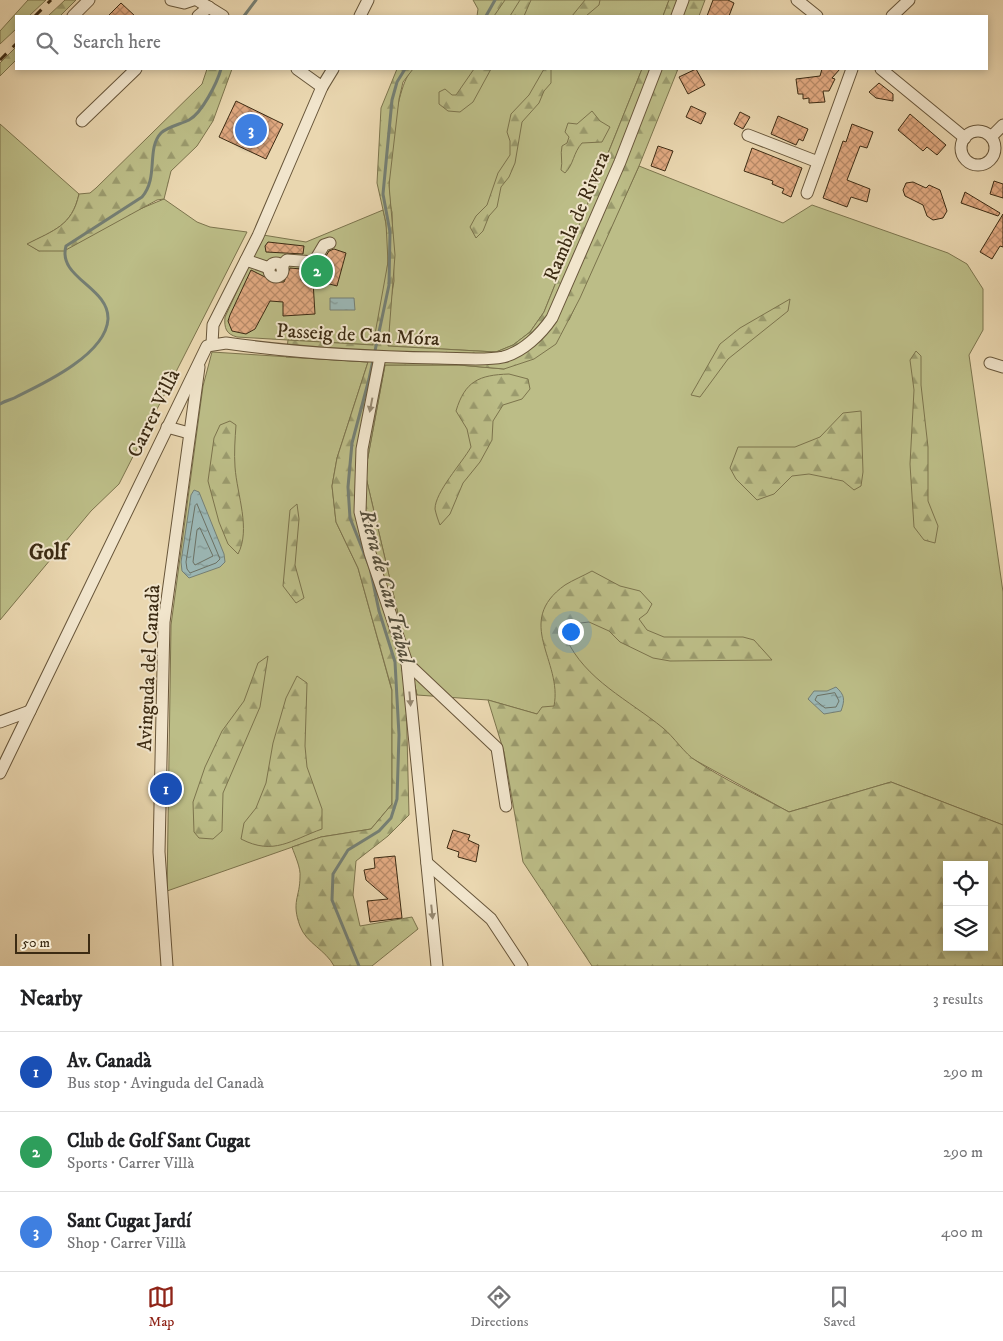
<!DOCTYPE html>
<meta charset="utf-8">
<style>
:root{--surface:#fff;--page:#f2f2f2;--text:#202124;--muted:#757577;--line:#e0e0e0;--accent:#8f2418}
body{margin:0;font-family:"IM FELL DW Pica",serif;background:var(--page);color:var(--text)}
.controls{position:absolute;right:15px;bottom:15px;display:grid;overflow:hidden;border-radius:0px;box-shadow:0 2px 8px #0003}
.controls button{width:45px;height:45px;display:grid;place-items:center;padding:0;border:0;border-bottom:1px solid var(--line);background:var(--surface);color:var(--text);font:25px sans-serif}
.scale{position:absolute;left:15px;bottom:12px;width:75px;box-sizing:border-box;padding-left:5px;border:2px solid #3c2b13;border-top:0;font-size:14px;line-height:18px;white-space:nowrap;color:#3c2b13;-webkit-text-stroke:4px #f1e5cc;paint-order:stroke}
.you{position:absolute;left:570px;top:631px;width:18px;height:18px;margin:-12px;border:4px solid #fff;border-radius:50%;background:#1a73e8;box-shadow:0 0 0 8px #1a73e833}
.badge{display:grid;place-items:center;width:32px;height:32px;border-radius:50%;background:var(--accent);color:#fff;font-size:16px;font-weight:700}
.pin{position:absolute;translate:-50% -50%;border:2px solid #fff;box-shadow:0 1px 5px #0006}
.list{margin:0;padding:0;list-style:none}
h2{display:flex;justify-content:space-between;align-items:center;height:65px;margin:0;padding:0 20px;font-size:21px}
h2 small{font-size:16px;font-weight:400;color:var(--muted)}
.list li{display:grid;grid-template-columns:32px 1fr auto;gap:15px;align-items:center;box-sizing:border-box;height:80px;padding:0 20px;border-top:1px solid var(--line)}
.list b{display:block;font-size:19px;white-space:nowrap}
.list p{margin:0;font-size:16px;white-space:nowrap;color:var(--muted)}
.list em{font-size:16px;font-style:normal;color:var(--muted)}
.icon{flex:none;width:28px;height:28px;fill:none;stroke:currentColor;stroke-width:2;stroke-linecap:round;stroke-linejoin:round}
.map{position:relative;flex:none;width:1003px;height:966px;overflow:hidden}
.search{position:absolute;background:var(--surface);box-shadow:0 2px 8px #0003;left:15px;right:15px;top:15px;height:55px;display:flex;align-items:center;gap:12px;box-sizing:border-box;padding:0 18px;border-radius:0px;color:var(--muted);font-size:19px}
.sheet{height:305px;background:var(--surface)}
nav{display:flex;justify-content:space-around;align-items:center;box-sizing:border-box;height:70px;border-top:1px solid var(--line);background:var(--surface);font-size:14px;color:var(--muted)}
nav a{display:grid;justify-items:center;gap:2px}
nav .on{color:var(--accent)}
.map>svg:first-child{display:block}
</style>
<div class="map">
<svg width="1003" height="966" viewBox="0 0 1003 966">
<defs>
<pattern id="forest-firs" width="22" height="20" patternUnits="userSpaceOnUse" patternTransform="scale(1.25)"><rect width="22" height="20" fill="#bcbd87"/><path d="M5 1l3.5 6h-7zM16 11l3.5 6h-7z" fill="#9a9a6d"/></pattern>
<pattern id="water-ripples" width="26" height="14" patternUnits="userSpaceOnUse" patternTransform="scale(1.25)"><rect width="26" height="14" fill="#9bb7b5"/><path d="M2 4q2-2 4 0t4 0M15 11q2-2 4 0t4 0" fill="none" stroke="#809592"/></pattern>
<pattern id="building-cross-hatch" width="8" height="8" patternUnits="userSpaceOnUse" patternTransform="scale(1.25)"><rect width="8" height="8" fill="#e1a981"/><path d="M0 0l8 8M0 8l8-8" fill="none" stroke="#b88a68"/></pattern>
</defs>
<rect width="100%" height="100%" fill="#ead7b0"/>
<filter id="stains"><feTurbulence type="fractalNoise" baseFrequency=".004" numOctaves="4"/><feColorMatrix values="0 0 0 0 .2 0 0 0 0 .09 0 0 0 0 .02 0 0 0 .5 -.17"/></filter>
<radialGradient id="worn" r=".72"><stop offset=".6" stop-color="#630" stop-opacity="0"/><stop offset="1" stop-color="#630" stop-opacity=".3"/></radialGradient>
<g fill="#bcbd87" stroke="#7c744d">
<polygon points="28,0 46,0 29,16 16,16 16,29 0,44 0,31"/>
<polygon points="500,0 669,0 663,16 490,16"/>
<path d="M413,69H642L544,312L530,332L513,345L496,352L388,346L390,305L394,281L392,212C384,189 394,84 413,69Z"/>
<path d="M0,124L79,194C72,226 54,230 28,244L39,251L164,199L197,222L210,227L247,232L119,484L91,511L0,620Z"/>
<polygon points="639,166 783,223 812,205 948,253 967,264 983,289 983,330 969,355 1003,592 1003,825 891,782 789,812 693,759 488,700 417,695 365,473 385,365 459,365 504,369 569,320"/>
<path d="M383,210C395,256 383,300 373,345L237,337C226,334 224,328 225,317L263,235L306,242Z"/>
<polygon points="212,352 368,362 337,458 332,486 336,522 358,568 392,691 392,804 371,829 321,837 167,891 171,625 203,386"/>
</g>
<g fill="url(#forest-firs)" stroke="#7c744d" fill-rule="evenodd">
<polygon points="65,0 76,0 60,16 48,16"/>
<polygon points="473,0 505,0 494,16 477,16 478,9"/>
<polygon points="520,0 531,0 524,16 510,16"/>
<polygon points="585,0 600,0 599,5 586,16 572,16"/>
<polygon points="669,0 705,0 699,16 663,16"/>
<polygon points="16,47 16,60 0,76 0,63"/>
<path d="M207,69H232L213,121L197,146L171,171L164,199L157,200L64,251H39L27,244C54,230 72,226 79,194L90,193L96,188L202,84Z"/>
<path d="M397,69H413L403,82L399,99L389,185L395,255L388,346L496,352L513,345L530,332L544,312L642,69H678L639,166L580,298L556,344L534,359L504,369L459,365H385L365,473L417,695H406L409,815L388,836L356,861L353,895L360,926L412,917L418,929L372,966H334C326,950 306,943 300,926C291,902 300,897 300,877C301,868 295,856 292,847L321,837L371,829L392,804V690L358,568L336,522L332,486L337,458L368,362L286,357L288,340L373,345L388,262L386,223L377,183L381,108Z"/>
<polygon points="474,69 491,69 473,102 460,112 448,111 439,104 439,92 445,89 452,95 456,95"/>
<polygon points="544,69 551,69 551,83 544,91 539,103 522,122 515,163 509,177 501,187 497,207 489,216 483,231 476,238 470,227 476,216 487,205 498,173 510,155 510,141 507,132 511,114 529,95"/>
<path d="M592,111L600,121L610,127L602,142L582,143C573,153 574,164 565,173L561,170C563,161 560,155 562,146L567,143L569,137L565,132L568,123L577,124Z"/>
<polygon points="790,299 788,311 728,359 700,397 691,395 720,344 740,328"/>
<polygon points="916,351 921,356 921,385 928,447 928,501 938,526 935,543 924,540 914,527 910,464 914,390 910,360"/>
<path d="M509,374L528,379L530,389L522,399L503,405L493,421L492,440L480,462L463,483L450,514L440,525C438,520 436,514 435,509C435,492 462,463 471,447L467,429L456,411C465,381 479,375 509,374Z"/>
<polygon points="861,411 863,472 861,486 854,490 843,481 809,474 792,476 774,494 757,500 736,479 730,468 738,447 795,447 820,437 843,413"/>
<path d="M230,421L236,425C235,439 234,453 235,467C237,495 251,529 238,554L228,544L219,522L208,481L214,438L220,425Z"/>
<polygon points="297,504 299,519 295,565 304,598 296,603 283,586 290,510"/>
<path d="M592,571L620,586L640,591L652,604L647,613L639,619L647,630L664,637H743L754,640L772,660L670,661L653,658L620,642L609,631L589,622L572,624L566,638C585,680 629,700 663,728C673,736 686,755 695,760C724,780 758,795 789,812L891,782L1003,825V966H592L523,862L504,752L488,700L537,714L542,707L554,706C563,661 513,622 565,585C573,580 583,576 592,571ZM947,865H984V947H947Z"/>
<polygon points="268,656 260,707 223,793 222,831 213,839 199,838 194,832 193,802 205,767 222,731 244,701 258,663"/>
<path d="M297,676L307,683L305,746L307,767L322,809V829C291,840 274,856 241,839L244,823L256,808L266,783L273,743L286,698Z"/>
</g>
<g fill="url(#water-ripples)" stroke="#757f74">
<polygon points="330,298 354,298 355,310 330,310"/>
<polygon points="194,490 199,492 224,554 225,562 220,567 189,578 182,571 181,562 191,495"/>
<path d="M836,687C845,695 845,700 841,711L824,714L808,699L814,691H827Z"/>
</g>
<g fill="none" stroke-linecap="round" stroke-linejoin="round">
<g stroke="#6c7164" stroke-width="1">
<polygon points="197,504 220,559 216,563 190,573 187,569 186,562 195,506"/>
<polygon points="200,528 213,556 195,565 193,562 197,530"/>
<polygon points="835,693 839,701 836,707 825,708 815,700 817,696"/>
</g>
<g stroke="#757f74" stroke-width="3">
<polyline points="244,16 256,0"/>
<polyline points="486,16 495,0"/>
<path d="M0,404C6,400 12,400 18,396C45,383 106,354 108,319C109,287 57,278 66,246L142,197C159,177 146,149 161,133C167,127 181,124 189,120C202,113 217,83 221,69"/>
<polyline points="359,966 332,900 333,874 348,850 379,831 391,818 397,799 399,735 395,662 379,611 370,568 350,518 348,487 352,443 369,379 389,285 390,232 383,194 392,100 397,82 405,69"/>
</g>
</g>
<g fill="url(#building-cross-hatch)" stroke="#3c2b13">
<polygon points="713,0 728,0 734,3 729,16 707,16"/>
<polygon points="121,3 135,16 108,16"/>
<polygon points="696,69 705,85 688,94 679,77"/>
<polygon points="822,69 840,69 832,78 835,79 829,91 823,91 825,102 809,103 809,98 803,99 803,94 798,94 796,79 820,76"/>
<polygon points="879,83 893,94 893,101 876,98 869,92"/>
<polygon points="236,101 283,124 266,159 219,137"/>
<polygon points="691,106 706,113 701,124 686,117"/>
<polygon points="740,112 750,117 743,129 734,124"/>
<polygon points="910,114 946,145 937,155 927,147 923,151 898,130"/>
<polygon points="778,116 808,129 803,141 799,139 796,145 771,134"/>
<polygon points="852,124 873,132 867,148 860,146 847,180 870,189 867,202 851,197 847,207 823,198 843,141 846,142"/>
<polygon points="658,146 673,151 665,171 651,166"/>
<polygon points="752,148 802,168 791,197 782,193 784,189 772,184 773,181 744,171"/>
<polygon points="994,181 1003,184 1003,198 990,194"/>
<polygon points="913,182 926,188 929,185 940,190 947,211 943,218 933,220 927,216 923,205 905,196 903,190 906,183"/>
<polygon points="965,192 1000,213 998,216 961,203"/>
<polygon points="1003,214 1003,247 1000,246 992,259 980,252"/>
<polygon points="268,242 304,246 303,254 266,252 265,246"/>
<polygon points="334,249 346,253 337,286 318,281 323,261 329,251"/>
<polygon points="290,268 301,269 301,280 313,281 315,314 283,316 283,302 270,301 255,329 246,334 232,331 228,321 230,315 251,270 275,282 284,282"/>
<polygon points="453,830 470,835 468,840 479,845 476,862 458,857 459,852 447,848"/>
<polygon points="395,856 402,918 370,922 367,901 388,899 366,880 364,870 375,868 374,858"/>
</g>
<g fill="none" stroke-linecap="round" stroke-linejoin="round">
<defs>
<g id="minor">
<polyline points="171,0 184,3 193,0"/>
<polyline points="197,0 223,16"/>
<polyline points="797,0 817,16"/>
<polyline points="73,16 89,0"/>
<polyline points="198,16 209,7"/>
<polyline points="360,16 368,0"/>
<polyline points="677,16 683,0"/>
<polyline points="892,16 909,0"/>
<polyline points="297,69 322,87"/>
<polyline points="881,69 965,138"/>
<polyline points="82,121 136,69"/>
<circle cx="978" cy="148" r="17"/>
<polyline points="748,135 818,162"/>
<polyline points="991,137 1003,125"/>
<polyline points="807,193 852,69"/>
<polyline points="246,260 269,268"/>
<circle cx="276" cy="270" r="7"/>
<polyline points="282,269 284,263 287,260 314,262 324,245 330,243"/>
<polyline points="212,344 213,325 258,236 322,87 333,69"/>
<polyline points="380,357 362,449 360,512 370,553 407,663 437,966"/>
<polyline points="990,363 1003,367"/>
<polyline points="167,427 189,433"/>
<polyline points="407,663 497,748 506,806"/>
<polyline points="0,722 30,711"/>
<path d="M0,773L207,346L226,343C296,353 367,357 438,358C457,358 485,361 503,357C523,352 541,334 552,318L620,162L656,69"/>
<polyline points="427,863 491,919 522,966"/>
<polyline points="167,966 159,852 164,622 199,367"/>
</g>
</defs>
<use href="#minor" stroke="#68563a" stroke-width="13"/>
<use href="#minor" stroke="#f1e5cc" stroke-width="11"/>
<g stroke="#3c2b13" stroke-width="3" stroke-dasharray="9 9" stroke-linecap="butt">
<polyline points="35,16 51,0"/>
<polyline points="0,60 16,44"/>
</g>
</g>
<defs><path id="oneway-solid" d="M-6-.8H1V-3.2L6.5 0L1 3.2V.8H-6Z" transform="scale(1.25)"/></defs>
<g fill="#968870">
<use href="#oneway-solid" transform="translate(371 405) rotate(101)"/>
<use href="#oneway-solid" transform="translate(410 699) rotate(85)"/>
<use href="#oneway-solid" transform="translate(432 912) rotate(84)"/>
</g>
<g text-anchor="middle" stroke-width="4" stroke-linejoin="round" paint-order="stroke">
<g font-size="20" fill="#3c2b13" stroke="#f1e5cc">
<text transform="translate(576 216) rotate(-67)" y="7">Rambla de Rivera</text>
<text transform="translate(358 334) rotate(3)" y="7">Passeig de Can Móra</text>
<text transform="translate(153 413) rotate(-64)" y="7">Carrer Villà</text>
<text transform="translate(148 668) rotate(-87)" y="7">Avinguda del Canadà</text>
</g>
<g font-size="21" font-weight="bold" fill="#3c2b13" stroke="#f1e5cc">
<text x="48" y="559">Golf</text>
</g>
<g font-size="21" font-style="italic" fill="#544e3c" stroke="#f1e5cc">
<text transform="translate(387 586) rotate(75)" y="7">Riera de Can Trabal</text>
</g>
</g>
<rect width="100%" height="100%" filter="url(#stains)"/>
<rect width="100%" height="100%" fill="url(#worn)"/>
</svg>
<div class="controls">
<button><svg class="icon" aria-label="locate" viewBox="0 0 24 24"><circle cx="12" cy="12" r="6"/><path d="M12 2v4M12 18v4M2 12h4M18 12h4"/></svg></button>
<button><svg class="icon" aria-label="layers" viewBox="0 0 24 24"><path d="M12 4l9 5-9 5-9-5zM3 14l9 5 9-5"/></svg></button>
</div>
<div class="scale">50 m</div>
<div class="you"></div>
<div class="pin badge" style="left:166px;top:789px;background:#1a4fb4">1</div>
<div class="pin badge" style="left:317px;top:271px;background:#2e9e5b">2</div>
<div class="pin badge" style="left:251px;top:130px;background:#3f7fe0">3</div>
<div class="search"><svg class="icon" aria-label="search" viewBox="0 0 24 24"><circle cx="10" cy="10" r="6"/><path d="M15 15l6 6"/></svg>Search here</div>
</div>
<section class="sheet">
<h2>Nearby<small>3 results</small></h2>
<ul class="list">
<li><span class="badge" style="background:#1a4fb4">1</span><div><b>Av. Canadà</b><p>Bus stop · Avinguda del Canadà</p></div><em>290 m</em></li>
<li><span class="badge" style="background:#2e9e5b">2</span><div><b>Club de Golf Sant Cugat</b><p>Sports · Carrer Villà</p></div><em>290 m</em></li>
<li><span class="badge" style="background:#3f7fe0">3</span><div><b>Sant Cugat Jardí</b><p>Shop · Carrer Villà</p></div><em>400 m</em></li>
</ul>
</section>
<nav>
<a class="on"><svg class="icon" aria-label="map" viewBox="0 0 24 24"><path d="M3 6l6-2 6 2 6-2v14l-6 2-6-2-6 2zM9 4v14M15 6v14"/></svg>Map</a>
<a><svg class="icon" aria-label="directions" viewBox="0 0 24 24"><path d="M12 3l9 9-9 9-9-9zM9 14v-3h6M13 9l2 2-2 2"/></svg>Directions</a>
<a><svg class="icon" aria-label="saved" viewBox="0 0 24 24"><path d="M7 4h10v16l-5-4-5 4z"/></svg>Saved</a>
</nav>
